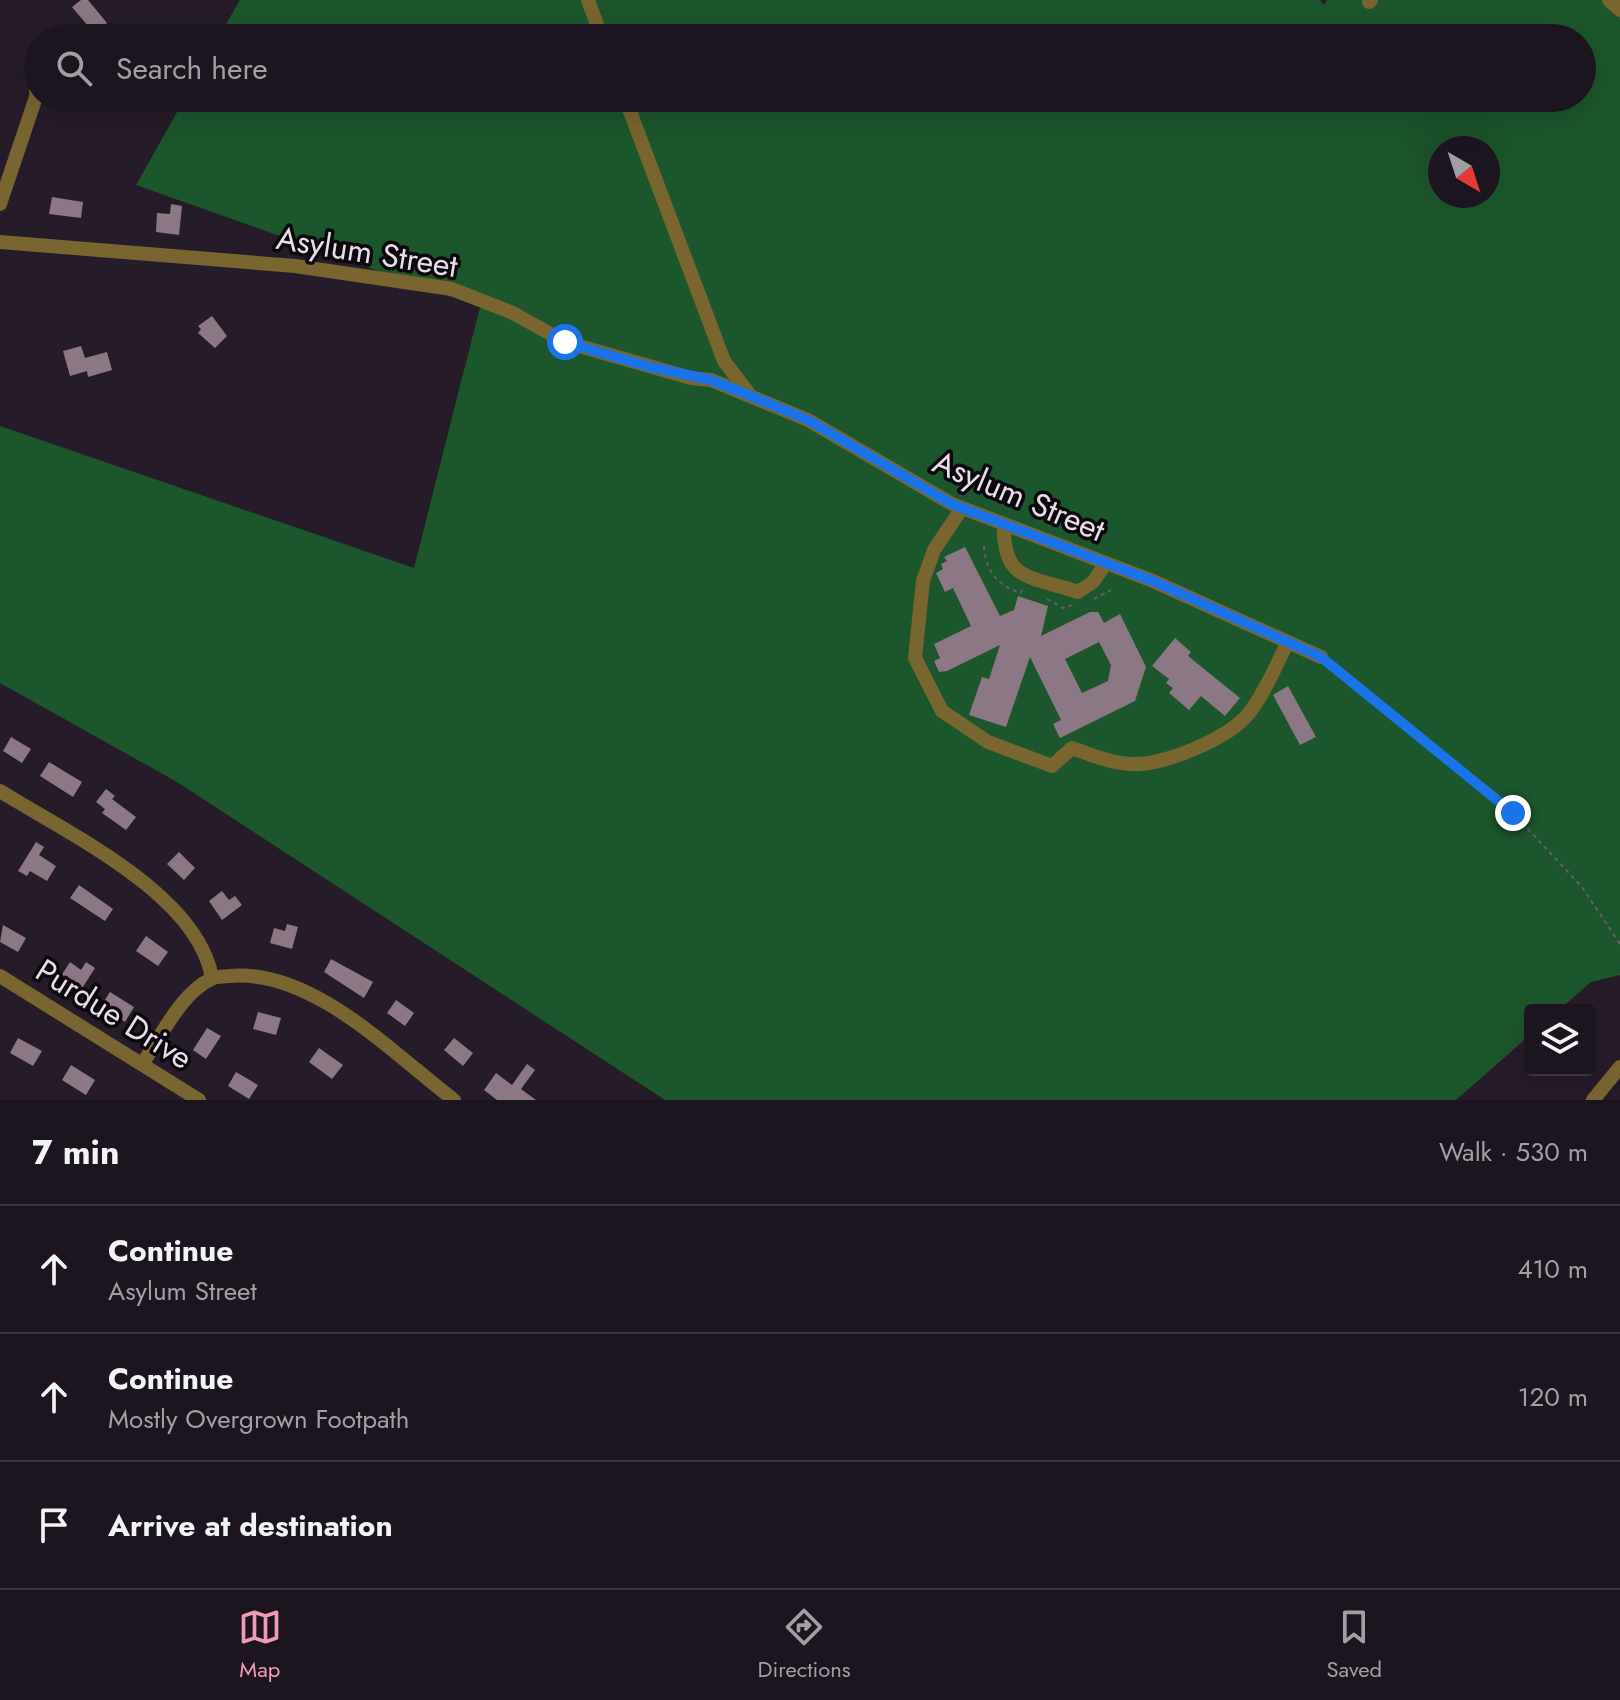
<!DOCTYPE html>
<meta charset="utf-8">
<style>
:root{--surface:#1c151f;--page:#251e28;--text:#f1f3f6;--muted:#a09fa4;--line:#3a343d;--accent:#f19ab4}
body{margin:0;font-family:Jost,sans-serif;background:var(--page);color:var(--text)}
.controls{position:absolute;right:24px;bottom:24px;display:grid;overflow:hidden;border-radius:8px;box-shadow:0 8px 32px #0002}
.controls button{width:72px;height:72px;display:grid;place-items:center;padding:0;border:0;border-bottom:2px solid var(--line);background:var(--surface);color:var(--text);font:40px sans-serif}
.compass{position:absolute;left:1428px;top:136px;width:72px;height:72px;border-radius:50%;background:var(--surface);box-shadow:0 8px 32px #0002;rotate:141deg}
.stop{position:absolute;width:24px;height:24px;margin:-18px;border:6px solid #1a73e8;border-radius:50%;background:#fff}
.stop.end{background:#1a73e8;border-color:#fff;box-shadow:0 2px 8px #0008}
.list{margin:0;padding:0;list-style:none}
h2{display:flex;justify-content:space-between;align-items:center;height:104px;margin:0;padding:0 32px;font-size:34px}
h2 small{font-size:26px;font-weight:400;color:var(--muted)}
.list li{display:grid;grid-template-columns:52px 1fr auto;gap:24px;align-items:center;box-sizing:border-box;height:128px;padding:0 32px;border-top:2px solid var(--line)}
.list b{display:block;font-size:30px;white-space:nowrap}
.list p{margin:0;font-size:26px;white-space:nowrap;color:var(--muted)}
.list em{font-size:26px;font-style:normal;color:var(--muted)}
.icon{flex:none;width:44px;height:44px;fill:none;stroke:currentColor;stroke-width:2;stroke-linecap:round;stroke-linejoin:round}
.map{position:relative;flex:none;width:1620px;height:1100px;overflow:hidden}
.search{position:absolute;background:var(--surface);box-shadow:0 8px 32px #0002;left:24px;right:24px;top:24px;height:88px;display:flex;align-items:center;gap:20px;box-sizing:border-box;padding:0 28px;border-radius:44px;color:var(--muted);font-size:30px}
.sheet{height:488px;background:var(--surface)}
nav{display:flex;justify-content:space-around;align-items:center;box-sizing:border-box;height:112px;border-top:2px solid var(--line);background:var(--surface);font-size:22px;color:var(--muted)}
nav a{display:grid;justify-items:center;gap:4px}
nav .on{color:var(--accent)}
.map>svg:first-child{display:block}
</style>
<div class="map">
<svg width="1620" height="1100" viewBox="0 0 1620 1100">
<rect width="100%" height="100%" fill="#261c29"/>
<path fill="#1c562c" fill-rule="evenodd" d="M240,0H1320L1324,5L1327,0H1620V975L1591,982L1559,1010H1530V1035L1456,1100H665L177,782L0,683V426L414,568L480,307L136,185L185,98H1582V38H218ZM1440,148H1488V196H1440Z"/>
<g fill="#8b7884" fill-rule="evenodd">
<polygon points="81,0 88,0 107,23 94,33 72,7"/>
<polygon points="52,197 83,202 81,218 49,214"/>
<polygon points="171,204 182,206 179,235 156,232 157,213 170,214"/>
<polygon points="212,316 227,336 215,348 198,333 201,329 198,326"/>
<polygon points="81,346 85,358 107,352 112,370 88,377 87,371 70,376 63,351"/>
<path d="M965,547L1000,616L1014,610L1018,596L1048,606L1041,636L1090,612H1098L1104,623L1120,614L1146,667L1135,701L1060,738L1053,724L1061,720L1030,657L1006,727L969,715L982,677L989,679L1000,645L947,671L939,672L934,661L940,658L934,644L971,626L953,588L945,592L936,573L943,569L941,564L947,561L944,557ZM1099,642L1111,665L1108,681L1082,693L1065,659Z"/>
<polygon points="1175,638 1191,652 1188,656 1240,698 1225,716 1201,696 1189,710 1169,693 1173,688 1166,683 1169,679 1152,666"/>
<polygon points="1288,686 1316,737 1300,745 1273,695"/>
<polygon points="11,737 31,749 22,763 3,751"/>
<polygon points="49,762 82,782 73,797 40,776"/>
<polygon points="106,789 115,796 112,799 136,817 126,830 102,813 105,809 96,802"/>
<polygon points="36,842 44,847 39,855 56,866 47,881 30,871 27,876 18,871"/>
<polygon points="179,852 195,868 184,880 167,864"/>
<polygon points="79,885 113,909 105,921 70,898"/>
<polygon points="222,891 229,900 235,896 242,905 222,920 209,901"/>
<polygon points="287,924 298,927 292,949 270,943 274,928 285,931"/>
<polygon points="3,925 26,938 18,952 0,942"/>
<polygon points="146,936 168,952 158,966 136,951"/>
<polygon points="331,959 373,982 364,998 324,972"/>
<polygon points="70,962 81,970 86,962 95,968 81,990 61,976"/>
<polygon points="110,992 134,1007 125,1022 101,1006"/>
<polygon points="396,1000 414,1013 405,1026 387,1013"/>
<polygon points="258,1012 281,1018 276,1035 253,1029"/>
<polygon points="207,1028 221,1036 206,1059 193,1050"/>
<polygon points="18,1038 42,1051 33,1066 10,1053"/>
<polygon points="454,1038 473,1053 463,1066 444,1050"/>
<polygon points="319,1048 343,1065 332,1079 309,1062"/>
<polygon points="527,1064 535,1070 521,1089 536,1100 497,1100 484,1090 496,1073 512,1085"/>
<polygon points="71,1065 95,1080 86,1095 62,1080"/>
<polygon points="236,1072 258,1085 249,1099 228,1086"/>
</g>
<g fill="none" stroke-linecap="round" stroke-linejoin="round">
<g stroke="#665d69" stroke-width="2" stroke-dasharray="4 4" stroke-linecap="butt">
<path d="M984,546C986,572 997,585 1021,593L1023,588"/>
<polyline points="1047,599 1063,608 1073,605"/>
<polyline points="1094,599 1111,590"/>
<polyline points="1331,665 1513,813 1582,887 1620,944"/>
</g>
<g stroke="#786530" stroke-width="14">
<polyline points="588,0 602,38"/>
<polyline points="1609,0 1620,10"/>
<polyline points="1369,2 1371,0"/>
<polyline points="625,98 724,361 750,395"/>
<polyline points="0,204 36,97 38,55"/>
<polyline points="0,242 295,266 452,289 513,313 565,342 691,378 711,380 808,420 952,504 1153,581 1321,657"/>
<path d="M962,508L934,550L923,581L915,658L942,711L988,742L1052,766L1072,748C1091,755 1111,763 1132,764C1163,766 1230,738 1249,713C1265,693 1276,665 1288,642"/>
<path d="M1004,524C1002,582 1031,576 1078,592L1093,582L1106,563"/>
<path d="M0,791C67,833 198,894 212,978"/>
<polyline points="0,976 199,1100"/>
<path d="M142,1064C161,1037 180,994 211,979C216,976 224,977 229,976C312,968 392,1053 454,1100"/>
<polyline points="1593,1100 1620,1067"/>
</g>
</g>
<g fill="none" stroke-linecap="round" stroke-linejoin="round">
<polyline stroke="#1a73e8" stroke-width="10" points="565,342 650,367 711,380 751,396 808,420 952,504 1153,581 1321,657 1513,813"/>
</g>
<g text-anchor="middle" stroke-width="7" stroke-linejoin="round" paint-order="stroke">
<g font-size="32" fill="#e6dfe8" stroke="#0c080e">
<text transform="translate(367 252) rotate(9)" y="11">Asylum Street</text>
<text transform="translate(1019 496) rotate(23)" y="11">Asylum Street</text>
<text transform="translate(114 1014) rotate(32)" y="11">Purdue Drive</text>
</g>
</g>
</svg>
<div class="controls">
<button><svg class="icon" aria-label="layers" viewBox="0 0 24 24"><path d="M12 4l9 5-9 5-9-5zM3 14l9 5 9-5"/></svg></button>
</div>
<svg class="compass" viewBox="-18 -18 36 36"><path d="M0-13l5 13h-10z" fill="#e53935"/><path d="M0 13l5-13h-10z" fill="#a09fa4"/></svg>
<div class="stop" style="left:565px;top:342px"></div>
<div class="stop end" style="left:1513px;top:813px"></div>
<div class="search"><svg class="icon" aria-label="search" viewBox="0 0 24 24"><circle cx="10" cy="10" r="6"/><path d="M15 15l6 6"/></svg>Search here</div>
</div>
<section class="sheet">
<h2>7 min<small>Walk · 530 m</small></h2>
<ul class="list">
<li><svg class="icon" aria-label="ahead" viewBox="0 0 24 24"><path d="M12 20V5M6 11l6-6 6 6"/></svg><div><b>Continue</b><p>Asylum Street</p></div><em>410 m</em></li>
<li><svg class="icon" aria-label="ahead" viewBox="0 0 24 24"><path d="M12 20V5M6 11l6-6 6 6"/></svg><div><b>Continue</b><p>Mostly Overgrown Footpath</p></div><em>120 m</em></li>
<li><svg class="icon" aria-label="arrive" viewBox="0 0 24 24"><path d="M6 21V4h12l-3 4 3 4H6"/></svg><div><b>Arrive at destination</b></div></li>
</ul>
</section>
<nav>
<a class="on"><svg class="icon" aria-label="map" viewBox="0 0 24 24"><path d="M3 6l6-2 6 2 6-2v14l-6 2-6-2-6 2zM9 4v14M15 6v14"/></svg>Map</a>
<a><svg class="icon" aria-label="directions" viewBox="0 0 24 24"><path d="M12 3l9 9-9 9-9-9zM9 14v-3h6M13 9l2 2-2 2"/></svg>Directions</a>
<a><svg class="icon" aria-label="saved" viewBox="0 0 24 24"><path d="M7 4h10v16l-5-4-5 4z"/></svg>Saved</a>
</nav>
